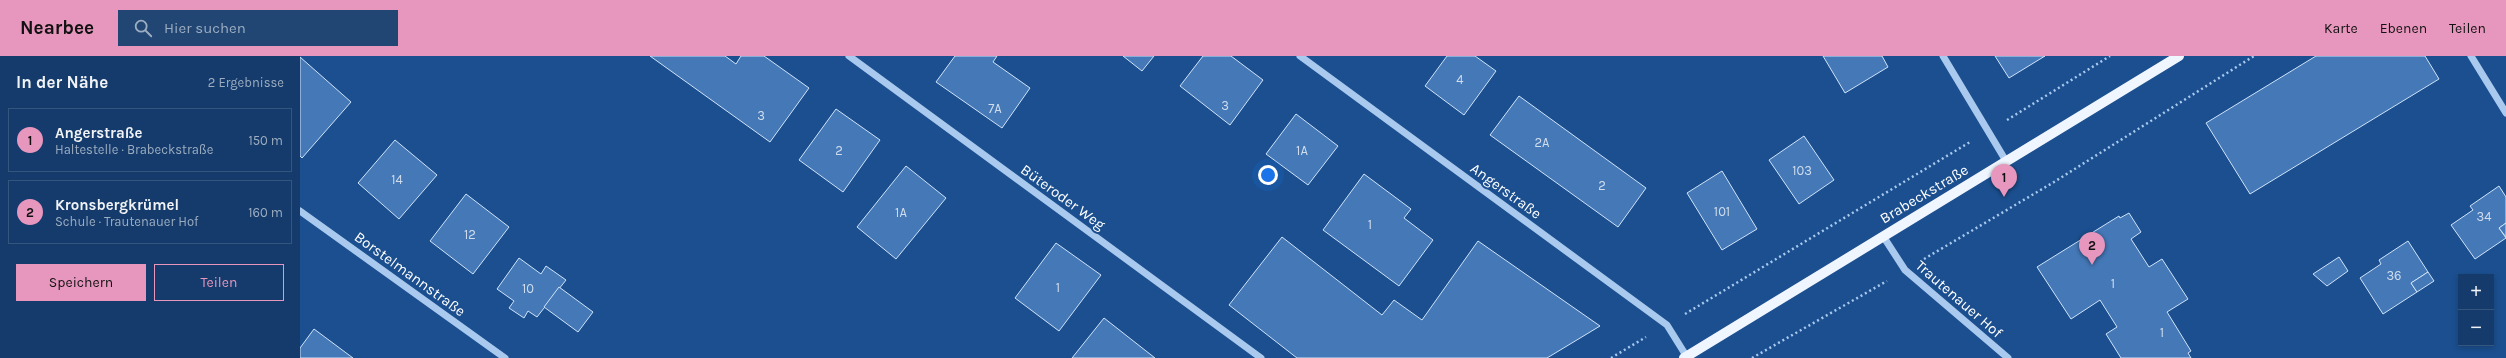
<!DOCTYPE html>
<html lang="de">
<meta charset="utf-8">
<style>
:root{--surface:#143b6b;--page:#214673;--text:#f1f3f6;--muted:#9dadc1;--line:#33557e;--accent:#e797bd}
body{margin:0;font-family:Karla,sans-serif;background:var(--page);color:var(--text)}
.controls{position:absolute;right:12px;bottom:12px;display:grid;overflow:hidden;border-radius:0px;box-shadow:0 2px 6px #0003}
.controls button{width:36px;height:36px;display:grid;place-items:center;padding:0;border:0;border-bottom:1px solid var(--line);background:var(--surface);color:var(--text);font:20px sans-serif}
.you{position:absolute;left:968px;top:119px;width:14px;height:14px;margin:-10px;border:3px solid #fff;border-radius:50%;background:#1a73e8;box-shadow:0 0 0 6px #1a73e833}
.badge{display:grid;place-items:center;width:26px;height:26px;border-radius:50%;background:var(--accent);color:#111;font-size:13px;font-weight:700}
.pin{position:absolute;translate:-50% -33px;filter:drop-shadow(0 1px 2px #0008)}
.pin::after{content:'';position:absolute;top:21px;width:14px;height:12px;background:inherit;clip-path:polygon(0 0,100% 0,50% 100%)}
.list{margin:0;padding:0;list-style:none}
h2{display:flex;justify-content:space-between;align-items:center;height:52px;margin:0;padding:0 16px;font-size:17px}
h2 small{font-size:13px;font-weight:400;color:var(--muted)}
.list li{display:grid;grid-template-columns:26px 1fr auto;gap:12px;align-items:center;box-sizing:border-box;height:64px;margin:0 8px 8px;padding:0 8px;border:1px solid var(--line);border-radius:0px}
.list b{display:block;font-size:15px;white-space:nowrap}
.list p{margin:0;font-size:13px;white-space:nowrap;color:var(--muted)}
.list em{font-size:13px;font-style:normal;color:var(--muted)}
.actions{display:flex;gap:8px;padding:12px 16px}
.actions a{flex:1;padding:9px 0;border:1px solid var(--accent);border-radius:0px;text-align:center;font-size:14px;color:var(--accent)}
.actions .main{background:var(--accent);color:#111}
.icon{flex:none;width:22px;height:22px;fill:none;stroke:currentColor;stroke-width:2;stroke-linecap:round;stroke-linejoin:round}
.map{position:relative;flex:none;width:2206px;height:302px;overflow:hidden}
header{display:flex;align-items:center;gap:24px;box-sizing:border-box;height:56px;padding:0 20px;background:var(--accent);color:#111}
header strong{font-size:19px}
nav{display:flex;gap:22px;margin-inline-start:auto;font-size:14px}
.search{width:280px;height:36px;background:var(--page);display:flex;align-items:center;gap:10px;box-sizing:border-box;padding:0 14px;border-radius:0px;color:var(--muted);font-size:15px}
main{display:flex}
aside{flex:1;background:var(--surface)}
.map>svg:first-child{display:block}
</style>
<header>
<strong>Nearbee</strong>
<div class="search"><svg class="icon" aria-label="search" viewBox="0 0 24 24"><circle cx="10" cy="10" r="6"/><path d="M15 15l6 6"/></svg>Hier suchen</div>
<nav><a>Karte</a><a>Ebenen</a><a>Teilen</a></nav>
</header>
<main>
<aside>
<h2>In der Nähe<small>2 Ergebnisse</small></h2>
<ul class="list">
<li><span class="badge">1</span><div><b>Angerstraße</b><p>Haltestelle · Brabeckstraße</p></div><em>150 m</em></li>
<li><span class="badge">2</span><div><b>Kronsbergkrümel</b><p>Schule · Trautenauer Hof</p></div><em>160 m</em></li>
</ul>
<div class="actions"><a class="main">Speichern</a><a>Teilen</a></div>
</aside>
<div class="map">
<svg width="2206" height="302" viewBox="0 0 2206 302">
<rect width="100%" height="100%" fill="#1b4f8f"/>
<g fill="#4478b7" stroke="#cfe3fa">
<polygon points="350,0 425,0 436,8 441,0 464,0 509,32 470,86"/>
<polygon points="655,0 697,0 693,6 730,32 702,72 636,26"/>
<polygon points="823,0 854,0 842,15"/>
<polygon points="903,0 931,0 963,24 930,69 880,30"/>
<polygon points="1147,0 1175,0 1196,15 1164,59 1125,30"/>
<polygon points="1523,0 1582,0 1588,11 1545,37"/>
<polygon points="1695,0 1745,0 1709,22"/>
<polygon points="2016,0 2125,0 2139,23 1950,138 1906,67"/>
<polygon points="0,1 51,46 2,102 0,100"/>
<polygon points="1219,40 1346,132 1318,171 1190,79"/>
<polygon points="536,53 580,84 543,136 499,104"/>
<polygon points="996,58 1038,90 1008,129 966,98"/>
<polygon points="1504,80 1534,124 1499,148 1469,104"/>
<polygon points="95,84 137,119 99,163 58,127"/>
<polygon points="606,110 646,142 596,203 557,171"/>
<polygon points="1422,115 1457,173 1422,194 1387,137"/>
<polygon points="1064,118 1111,153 1104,162 1133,184 1099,230 1023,174"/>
<polygon points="2199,130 2206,141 2206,167 2199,172 2206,182 2175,203 2151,169 2173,154 2170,150"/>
<polygon points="166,138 209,171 173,218 130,185"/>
<polygon points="1829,157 1841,176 1831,183 1849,211 1862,203 1888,243 1867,256 1891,295 1888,297 1891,302 1821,302 1806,278 1817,271 1800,244 1771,263 1737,211 1819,160 1820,162"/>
<polygon points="2206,167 2206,181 2199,172"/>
<polygon points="982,181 1082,259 1094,244 1122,264 1178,185 1300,270 1247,302 997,302 929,249"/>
<polygon points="2108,185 2128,216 2111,227 2117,236 2083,258 2060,222 2081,208 2079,204"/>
<polygon points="756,187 801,219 759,275 715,242"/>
<polygon points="2039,201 2048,215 2027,230 2013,218"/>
<polygon points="219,202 241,218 246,210 266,224 237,261 228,255 224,262 209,252 214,245 197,233"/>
<polygon points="2128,216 2134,225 2117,236 2111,227"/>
<polygon points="259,231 293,256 278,276 244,251"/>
<polygon points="804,262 855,302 772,302"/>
<polygon points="14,273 53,302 0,302 0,292"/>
</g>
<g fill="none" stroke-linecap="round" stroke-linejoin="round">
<g stroke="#a9c9ee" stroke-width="2.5" stroke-dasharray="2 3" stroke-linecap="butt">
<polyline points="1707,64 1810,0"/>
<polyline points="1624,203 1754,126 1954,0"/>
<polyline points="1385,258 1670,86"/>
<polyline points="1311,302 1346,281"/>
<polyline points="1452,302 1587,225"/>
</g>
<g stroke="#a9c9ee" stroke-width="7">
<polyline points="549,0 961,302"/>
<polyline points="1000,0 1367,269 1387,301"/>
<polyline points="1643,0 1706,105"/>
<polyline points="2171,0 2206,57"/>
<polyline points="0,155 205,302"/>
<polyline points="1583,180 1605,214 1708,302"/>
</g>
<polyline stroke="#f0f6ff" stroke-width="10" points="1384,302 1879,0"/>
</g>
<g text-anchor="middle" stroke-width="4" stroke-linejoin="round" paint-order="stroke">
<g font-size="13" fill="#d0dded">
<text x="1160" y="28">4</text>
<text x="925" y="54">3</text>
<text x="695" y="57">7A</text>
<text x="461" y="64">3</text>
<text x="1242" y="91">2A</text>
<text x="539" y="99">2</text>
<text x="1002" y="99">1A</text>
<text x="1502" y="119">103</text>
<text x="97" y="128">14</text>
<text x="1302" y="134">2</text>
<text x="1422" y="160">101</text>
<text x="601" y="161">1A</text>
<text x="2184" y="165">34</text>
<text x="1070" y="173">1</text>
<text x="170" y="183">12</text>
<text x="2094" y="224">36</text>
<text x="1813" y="232">1</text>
<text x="758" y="236">1</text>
<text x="228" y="237">10</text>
<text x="1862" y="281">1</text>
</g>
<g font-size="15" fill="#fff" stroke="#1b4f8f">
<text transform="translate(1206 135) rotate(36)" y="5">Angerstraße</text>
<text transform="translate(1624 138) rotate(-31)" y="5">Brabeckstraße</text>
<text transform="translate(763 141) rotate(36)" y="5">Büteroder Weg</text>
<text transform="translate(110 218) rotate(36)" y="5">Borstelmannstraße</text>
<text transform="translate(1659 243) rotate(41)" y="5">Trautenauer Hof</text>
</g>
</g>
</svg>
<div class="controls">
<button>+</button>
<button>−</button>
</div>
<div class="you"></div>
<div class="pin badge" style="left:1704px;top:141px">1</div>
<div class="pin badge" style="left:1792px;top:209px">2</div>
</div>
</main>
